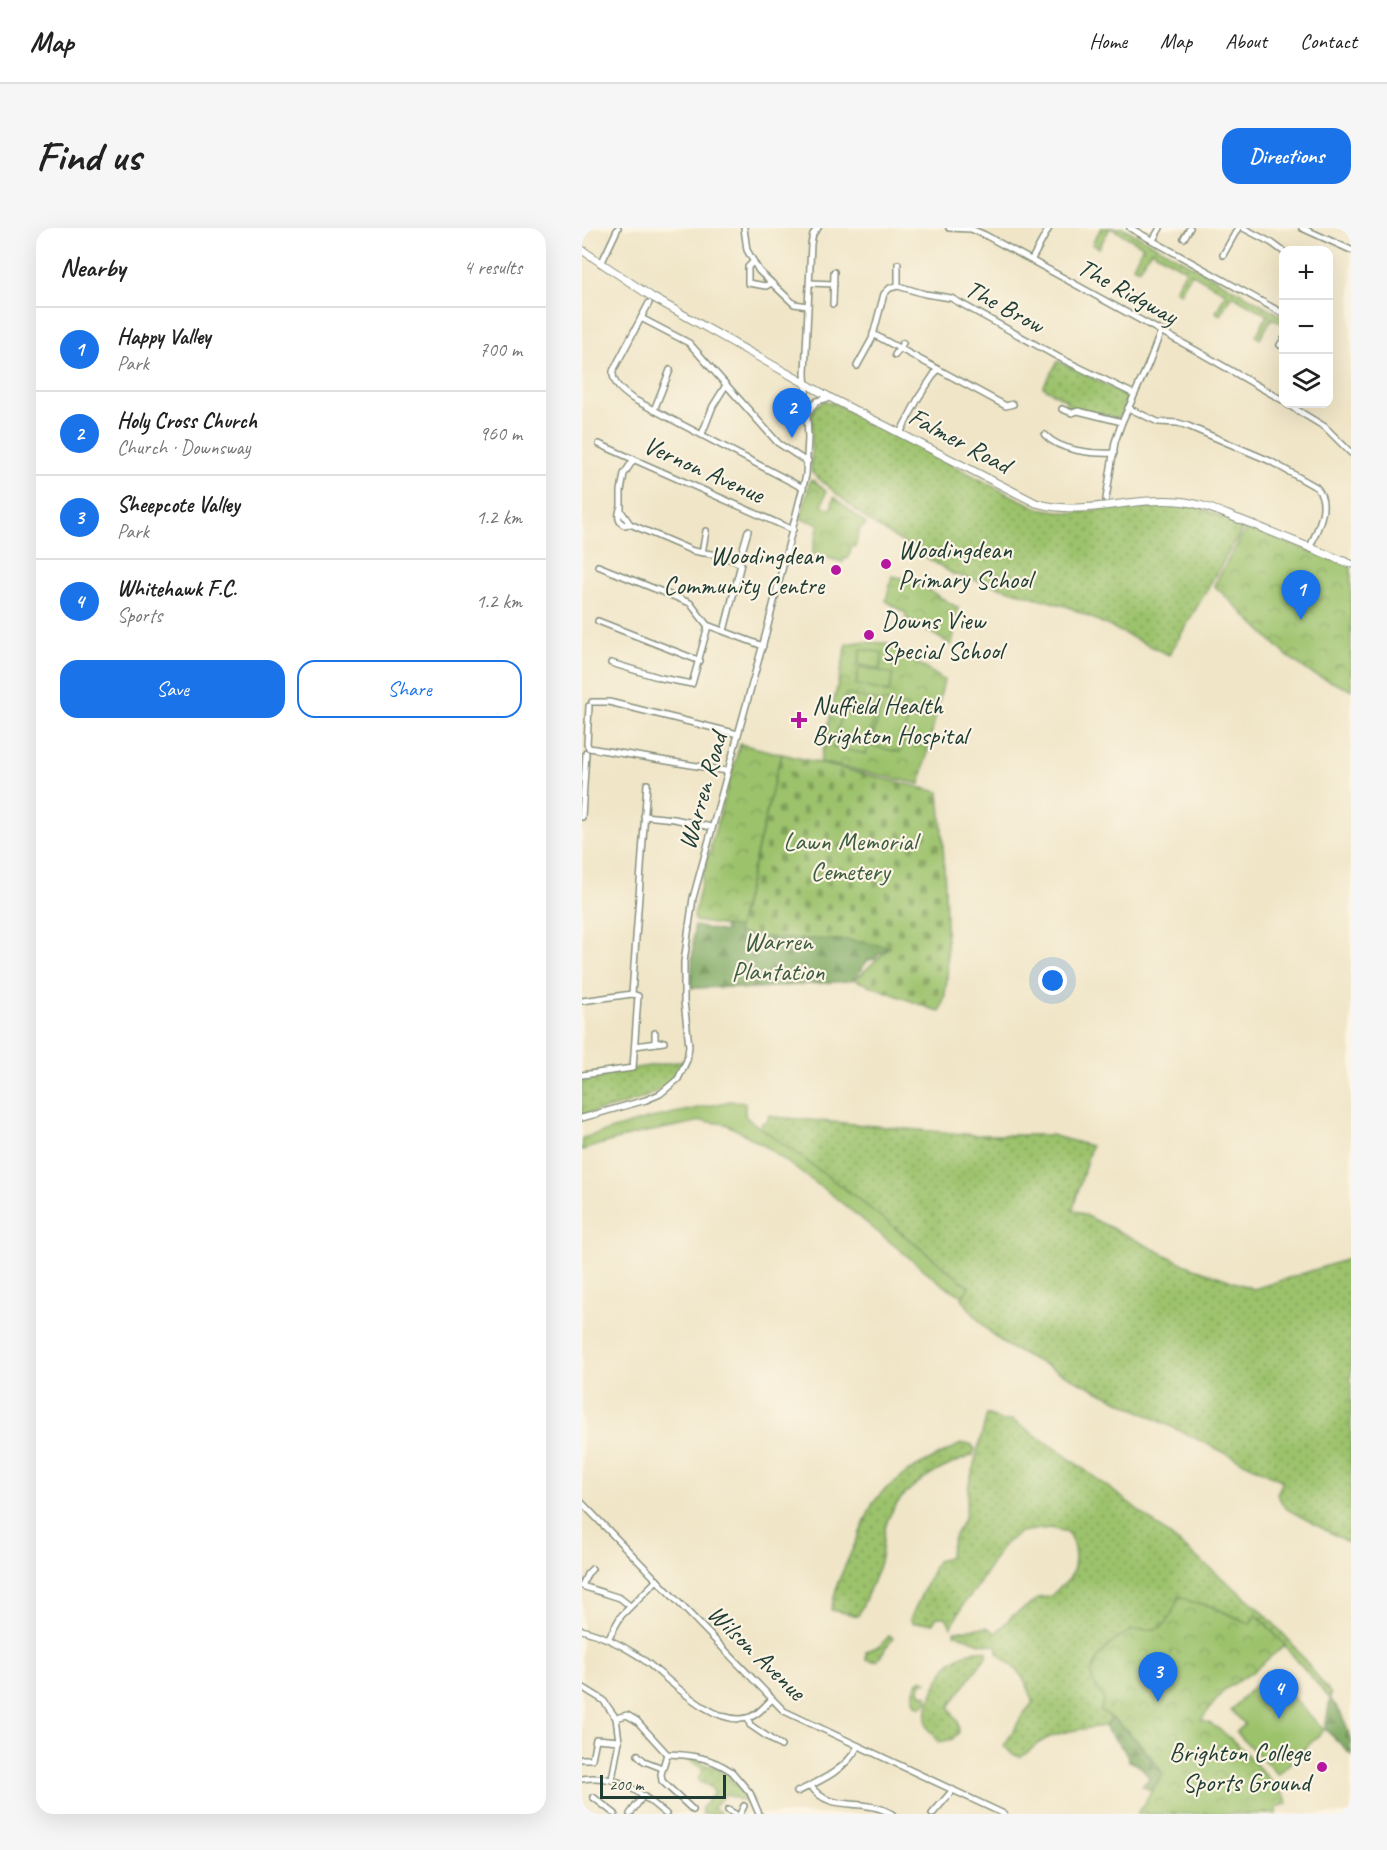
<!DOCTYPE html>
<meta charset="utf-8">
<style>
:root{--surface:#fff;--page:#f6f6f6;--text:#222;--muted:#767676;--line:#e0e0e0;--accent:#1a73e8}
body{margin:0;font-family:Caveat,sans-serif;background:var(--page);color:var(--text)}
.controls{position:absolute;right:18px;top:18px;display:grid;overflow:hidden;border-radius:12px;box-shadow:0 6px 24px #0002}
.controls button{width:54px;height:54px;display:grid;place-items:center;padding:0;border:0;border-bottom:2px solid var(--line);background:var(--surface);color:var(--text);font:30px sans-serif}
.scale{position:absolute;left:18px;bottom:15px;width:126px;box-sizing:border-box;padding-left:6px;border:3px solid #1f3d34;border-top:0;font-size:16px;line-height:21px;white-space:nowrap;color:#1f3d34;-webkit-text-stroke:4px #fcf5e5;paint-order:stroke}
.you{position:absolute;left:471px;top:753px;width:21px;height:21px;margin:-15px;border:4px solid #fff;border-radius:50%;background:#1a73e8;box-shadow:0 0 0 9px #1a73e833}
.badge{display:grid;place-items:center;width:39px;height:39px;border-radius:50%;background:var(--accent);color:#fff;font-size:20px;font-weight:700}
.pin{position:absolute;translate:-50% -50px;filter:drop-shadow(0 2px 3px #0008)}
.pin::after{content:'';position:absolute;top:32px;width:21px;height:18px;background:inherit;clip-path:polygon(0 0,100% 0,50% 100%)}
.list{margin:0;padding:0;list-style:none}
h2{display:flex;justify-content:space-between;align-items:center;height:78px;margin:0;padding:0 24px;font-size:26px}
h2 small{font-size:20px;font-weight:400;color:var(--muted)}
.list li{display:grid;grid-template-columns:39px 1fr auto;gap:18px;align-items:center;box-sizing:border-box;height:84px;padding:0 24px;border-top:2px solid var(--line)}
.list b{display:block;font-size:22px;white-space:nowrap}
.list p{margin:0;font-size:20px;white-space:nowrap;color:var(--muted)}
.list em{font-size:20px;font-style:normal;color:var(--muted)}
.actions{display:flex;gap:12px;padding:18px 24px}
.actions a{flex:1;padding:14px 0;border:2px solid var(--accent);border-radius:18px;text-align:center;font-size:21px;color:var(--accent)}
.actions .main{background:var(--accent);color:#fff}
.icon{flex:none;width:33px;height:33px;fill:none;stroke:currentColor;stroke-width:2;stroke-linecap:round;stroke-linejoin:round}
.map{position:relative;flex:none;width:769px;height:1586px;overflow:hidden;border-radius:18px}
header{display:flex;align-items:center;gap:36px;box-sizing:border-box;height:84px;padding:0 30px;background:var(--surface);border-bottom:2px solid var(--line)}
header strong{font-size:28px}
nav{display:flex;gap:33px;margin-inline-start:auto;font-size:21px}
.intro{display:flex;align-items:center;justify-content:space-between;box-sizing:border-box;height:144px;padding:0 36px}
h1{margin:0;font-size:42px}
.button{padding:15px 27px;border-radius:18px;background:var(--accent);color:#fff;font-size:21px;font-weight:700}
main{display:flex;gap:36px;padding:0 36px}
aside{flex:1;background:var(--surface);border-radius:18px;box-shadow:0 6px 24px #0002}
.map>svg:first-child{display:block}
</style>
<header>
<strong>Map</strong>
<nav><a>Home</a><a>Map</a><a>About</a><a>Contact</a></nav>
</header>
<div class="intro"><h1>Find us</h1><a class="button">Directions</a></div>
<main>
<aside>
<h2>Nearby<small>4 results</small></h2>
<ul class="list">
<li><span class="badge">1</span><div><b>Happy Valley</b><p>Park</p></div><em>700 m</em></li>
<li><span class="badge">2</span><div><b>Holy Cross Church</b><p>Church · Downsway</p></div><em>960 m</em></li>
<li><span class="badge">3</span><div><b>Sheepcote Valley</b><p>Park</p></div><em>1.2 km</em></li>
<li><span class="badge">4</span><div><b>Whitehawk F.C.</b><p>Sports</p></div><em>1.2 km</em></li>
</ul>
<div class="actions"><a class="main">Save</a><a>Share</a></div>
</aside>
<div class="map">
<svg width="769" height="1586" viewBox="0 0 769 1586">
<defs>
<pattern id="grass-dots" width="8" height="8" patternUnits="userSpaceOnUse" patternTransform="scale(1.5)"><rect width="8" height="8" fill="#9cc26c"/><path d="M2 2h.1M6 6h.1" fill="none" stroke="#7f9f5a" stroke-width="1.8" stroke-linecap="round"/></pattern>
<pattern id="forest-firs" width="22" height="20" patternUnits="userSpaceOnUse" patternTransform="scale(1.5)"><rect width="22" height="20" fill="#7da860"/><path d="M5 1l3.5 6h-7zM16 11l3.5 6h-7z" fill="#668a50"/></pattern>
<pattern id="cemetery-stones" width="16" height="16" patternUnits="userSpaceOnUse" patternTransform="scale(1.5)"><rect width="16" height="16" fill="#9cc26c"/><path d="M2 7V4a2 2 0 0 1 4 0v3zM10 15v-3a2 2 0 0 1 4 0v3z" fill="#7f9f5a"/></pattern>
<pattern id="park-crowns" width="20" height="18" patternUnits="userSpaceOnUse" patternTransform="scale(1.5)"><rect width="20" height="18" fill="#9cc26c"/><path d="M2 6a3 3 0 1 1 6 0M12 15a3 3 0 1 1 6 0" fill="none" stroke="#7f9f5a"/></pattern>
</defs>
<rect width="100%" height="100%" fill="#fcf5e5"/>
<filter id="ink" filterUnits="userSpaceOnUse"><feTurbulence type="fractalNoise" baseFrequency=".0167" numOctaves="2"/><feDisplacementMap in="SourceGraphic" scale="12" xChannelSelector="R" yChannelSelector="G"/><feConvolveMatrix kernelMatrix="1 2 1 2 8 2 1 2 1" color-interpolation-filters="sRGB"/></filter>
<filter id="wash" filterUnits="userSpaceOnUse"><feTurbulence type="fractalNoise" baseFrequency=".008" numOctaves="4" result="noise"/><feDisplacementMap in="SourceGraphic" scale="24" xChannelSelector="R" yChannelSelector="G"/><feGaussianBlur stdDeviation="1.35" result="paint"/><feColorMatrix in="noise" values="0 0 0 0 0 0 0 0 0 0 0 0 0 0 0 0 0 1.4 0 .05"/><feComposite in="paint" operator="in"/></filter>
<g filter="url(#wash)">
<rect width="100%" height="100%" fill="#f0e5c7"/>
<g fill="url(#grass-dots)" stroke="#5e8050" stroke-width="1.5">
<polygon points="519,0 528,0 517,20 510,16"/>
<polygon points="529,0 542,0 688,81 701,89 701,96 690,90 678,111 674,108 685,87 650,67 638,87 634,84 644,65 609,45 598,65 593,62 604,42 569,22 557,42 551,38 561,18"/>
<polygon points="476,133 549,169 541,186 535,190 482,179 485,173 461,159"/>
<polygon points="243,173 252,175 422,264 456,280 489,285 558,276 596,275 611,277 662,298 587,427 487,379 371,346 288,294 229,244 230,184 235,177"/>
<path d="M102,833C86,872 37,877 0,887V848Z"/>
<path d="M187,887L194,889L393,907H469L509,918L491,981L604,1037L672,1061L769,1030V1316L703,1280L695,1266L701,1253L430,1121C409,1108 394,1091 380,1070L387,1059L271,967L178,899L180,895L185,893Z"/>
<path d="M405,1186L421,1193L430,1192L476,1222L550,1277L677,1380L707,1412L749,1466L748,1471L679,1390L668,1396L629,1378L610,1374L580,1398L573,1401L550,1403L535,1410L511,1454L522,1470L530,1489L523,1498C500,1501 477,1502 457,1515C450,1520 446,1525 438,1529L430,1526L422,1518L440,1488L451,1474C445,1450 435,1441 415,1425V1418L398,1415L372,1405L373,1403L405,1399L414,1405L430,1388L459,1369C467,1371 470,1367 476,1361C479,1358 484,1355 487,1351C496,1338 494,1316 485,1304L468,1300L438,1304L421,1317L393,1362L383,1374L369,1399L364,1389H355L351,1395H331L328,1391L355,1333L366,1330L372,1309L383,1289L387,1256Z"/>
<path d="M379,1216H389L393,1221L391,1227C356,1241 313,1260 303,1301C300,1313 301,1326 297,1337C291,1355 283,1372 276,1388L249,1382L256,1354L291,1275L301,1263L327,1243Z"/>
<polygon points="307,1408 311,1410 295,1433 290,1433 284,1431 284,1423 298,1418"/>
<path d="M394,1422L405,1423V1427L367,1479L376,1494L377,1504L371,1511L357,1514C353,1509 347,1504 345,1499C340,1483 358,1445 369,1434C376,1428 385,1425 394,1422Z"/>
<path d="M340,1451L345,1454L339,1456L337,1462L340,1466L345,1467L346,1474L339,1479L334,1477C330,1468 331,1456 340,1451Z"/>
<path d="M109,1529L120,1533V1535L132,1540L134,1536L138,1539L137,1543L139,1545L144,1542L152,1550L150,1554L159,1556L157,1559L162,1566L165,1563L171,1573L169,1576L143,1566L131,1580L138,1584L137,1586H120L121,1584L119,1581L132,1565C130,1558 124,1556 117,1554L116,1551L121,1542L108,1532Z"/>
</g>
<g fill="url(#forest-firs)" stroke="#4e724a" stroke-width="1.5">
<polygon points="160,688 169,708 175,708 181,700 305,717 305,719 302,724 296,726 293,731 286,732 272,751 267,753 162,761 152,759 109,760 112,698 144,704 140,693 153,691"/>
<path d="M748,1471C762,1485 769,1506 769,1526L743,1501Z"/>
<path d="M530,1489L553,1511L589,1556L570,1564L560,1557L567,1551C562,1540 558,1537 547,1533C544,1518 528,1511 523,1498Z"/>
</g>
<path fill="url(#cemetery-stones)" stroke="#5e8050" stroke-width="1.5" d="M200,526L357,564C361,607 363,650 364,693C365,724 369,755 358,784L273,752L308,719L266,712L193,710L155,705L196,538Z"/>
<g fill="url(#park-crowns)" stroke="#5e8050" stroke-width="1.5">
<polygon points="228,252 232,253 244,263 240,278 249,281 252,269 284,296 283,298 278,300 273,319 270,318 266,331 262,330 261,334 230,326 237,296 219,291"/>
<polygon points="665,299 769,339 769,462 729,445 704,427 632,357"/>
<polygon points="310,348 330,352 376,380 370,417 323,390 325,386 304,373"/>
<polygon points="278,414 304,415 362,452 338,556 238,534 265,416"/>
<polygon points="158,516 200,526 196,538 156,700 113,693 112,688 126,625 128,625 129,621 128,620"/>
<path d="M597,1368L610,1374L628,1378L668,1396L674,1386L703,1417L669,1445L642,1462L619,1492C646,1499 683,1548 704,1570L705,1576L695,1579L694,1586H555L581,1546C569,1525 540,1494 519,1483L522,1470C518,1465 511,1457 510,1450C508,1432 534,1408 550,1403C561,1400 572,1405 582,1397C589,1391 593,1377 597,1368Z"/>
</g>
<g fill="#9cc26c" stroke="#5e8050" stroke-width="1.5">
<polygon points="279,421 301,425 298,441 276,436"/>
<polygon points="277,439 311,446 307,464 274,457"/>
<polygon points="264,466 296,473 284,526 252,519"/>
<polygon points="300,473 328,480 318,524 289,518"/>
<polygon points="149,873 163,875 163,887 165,890 271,967 387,1059 381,1068 361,1057 250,967 180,916 144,896 119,893 110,895 50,907 0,922 1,910 65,891"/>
<polygon points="686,1444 742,1502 696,1547 654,1504 663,1496 649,1482"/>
</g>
</g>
<g filter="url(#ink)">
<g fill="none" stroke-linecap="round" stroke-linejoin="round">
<defs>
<g id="minor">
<polyline points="162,0 165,22 177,43 212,76 226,78"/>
<polyline points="367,0 389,1 403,7 615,123 702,173"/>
<polyline points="548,0 702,86"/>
<polyline points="661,0 690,15 702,24"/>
<polyline points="720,0 769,22"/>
<polyline points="602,10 608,0"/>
<polyline points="571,12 578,0"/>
<polyline points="641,27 656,0"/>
<polyline points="450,31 467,0"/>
<polyline points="171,34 166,39 166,55 184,58 189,55"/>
<polyline points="19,36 36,0"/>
<polyline points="228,55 252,56"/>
<polyline points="316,58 316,36"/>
<path d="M67,75L31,143C30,156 41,164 51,171L221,260"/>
<polyline points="251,76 252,44"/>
<polyline points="59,90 107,115 196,215 222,232 226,233"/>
<polyline points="291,106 424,178 431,176"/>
<polyline points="698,117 702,111"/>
<polyline points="313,127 321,115"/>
<polyline points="275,138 290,111 302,66 308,60 316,58 343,66 369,70 476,129 552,166"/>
<polyline points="705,176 743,199 769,225"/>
<path d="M546,180L576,194L596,195L606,198L688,233L734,259C750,275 735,302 728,319"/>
<polyline points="480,181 490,185 496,183 540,194"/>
<polyline points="72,182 88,142"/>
<polyline points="225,184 235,173 247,170"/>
<polyline points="318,205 337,169 355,142"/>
<polyline points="120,206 131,178 144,157"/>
<path d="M463,207C478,223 510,226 532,225"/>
<polyline points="17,216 211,302"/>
<polyline points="52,231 42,246 39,263 39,283 48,296 111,323 141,328 159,336 142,403"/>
<polyline points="524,271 533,214 540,194 566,137 579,103"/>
<path d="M38,281C36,287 35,293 42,297L48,296"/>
<polyline points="120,325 124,303"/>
<polyline points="157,334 166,303"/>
<polyline points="16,338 108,375 125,397 181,418"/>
<polyline points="16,393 118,433"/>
<polyline points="29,435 79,450 110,456 126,398"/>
<polyline points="10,474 27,474 156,506"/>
<polyline points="7,478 5,516 7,520 145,543"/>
<polyline points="62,588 92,591 129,599"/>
<polyline points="0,589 4,525"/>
<polyline points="50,766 65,556"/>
<polyline points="0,773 50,766"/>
<polyline points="73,805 73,815"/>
<polyline points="53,818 82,814"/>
<polyline points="0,847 51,840 56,768 50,766"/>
<polyline points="0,890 64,872 78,866 96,851 105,832 107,818 102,773 102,734 111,670 184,405 224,247 226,210 223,145 229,16 231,6 236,0"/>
<polyline points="0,1275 202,1483 422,1586"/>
<polyline points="10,1341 5,1346 0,1358 38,1370 48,1378"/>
<path d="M0,1402C19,1407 38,1416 55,1427C82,1445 129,1499 165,1490C175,1488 183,1478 190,1471"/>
<polyline points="26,1411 39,1388 75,1352"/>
<path d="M0,1459L21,1472L34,1490L45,1487L55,1493L85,1526C109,1527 128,1529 149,1543"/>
<polyline points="166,1490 168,1497 199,1518"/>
<polyline points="85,1526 79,1546 80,1553 111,1582"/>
<polyline points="56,1527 62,1533 80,1540"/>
<polyline points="0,1531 10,1531 14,1511 37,1513"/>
<polyline points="151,1545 168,1565 177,1586"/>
<path d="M0,1551C37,1545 57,1564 84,1586"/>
<polyline points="30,1551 37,1513 34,1490"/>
<path d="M229,1558C248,1586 279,1568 310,1586"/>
<path d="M215,1564C238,1553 264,1542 276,1518"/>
<polyline points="11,1569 33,1586"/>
<polyline points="146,1582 153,1586"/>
<polyline points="48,1586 61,1568"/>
<polyline points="158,1586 162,1578"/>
<polyline points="350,1586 371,1562"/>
</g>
<path id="major" d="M0,22L70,69L249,170L454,275C503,289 546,269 596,273C619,275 640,285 662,293C698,307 733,322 769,336"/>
</defs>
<use href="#minor" stroke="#88917e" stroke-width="8"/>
<use href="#major" stroke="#88917e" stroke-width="9"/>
<use href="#minor" stroke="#fff" stroke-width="5"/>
<use href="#major" stroke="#fff" stroke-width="7"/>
</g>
</g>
<g fill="#b5179e" stroke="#fcf5e5" stroke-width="2">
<circle cx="304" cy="336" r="6"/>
<circle cx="254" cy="342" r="6"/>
<circle cx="287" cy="407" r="6"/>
<path d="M214 483h6v6h6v6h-6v6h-6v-6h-6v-6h6z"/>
<circle cx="740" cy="1539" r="6"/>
</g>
<g text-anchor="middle" stroke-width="4.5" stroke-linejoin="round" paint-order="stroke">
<g font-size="26" fill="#1f3d34" stroke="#fcf5e5">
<text transform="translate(546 63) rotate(29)" y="9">The Ridgway</text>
<text transform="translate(423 78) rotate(28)" y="9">The Brow</text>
<text transform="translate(378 212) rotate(28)" y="9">Falmer Road</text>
<text transform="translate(122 241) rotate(24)" y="9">Vernon Avenue</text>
<text transform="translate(120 563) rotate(-74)" y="9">Warren Road</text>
<text transform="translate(175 1424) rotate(44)" y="9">Wilson Avenue</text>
</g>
<g font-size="26" fill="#1f3d34" stroke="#fcf5e5" text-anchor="start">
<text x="316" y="330">Woodingdean<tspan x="316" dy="30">Primary School</tspan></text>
<text x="242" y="336" text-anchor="end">Woodingdean<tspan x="242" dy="30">Community Centre</tspan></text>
<text x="299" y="401">Downs View<tspan x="299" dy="30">Special School</tspan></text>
<text x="230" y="486">Nuffield Health<tspan x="230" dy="30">Brighton Hospital</tspan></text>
<text x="728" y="1533" text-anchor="end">Brighton College<tspan x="728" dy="30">Sports Ground</tspan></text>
</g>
<g font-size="26" fill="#3e5e42" stroke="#fcf5e5">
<text x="268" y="622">Lawn Memorial<tspan x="268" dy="30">Cemetery</tspan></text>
<text x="196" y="722">Warren<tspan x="196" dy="30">Plantation</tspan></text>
</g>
</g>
</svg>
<div class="controls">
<button>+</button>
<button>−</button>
<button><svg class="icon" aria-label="layers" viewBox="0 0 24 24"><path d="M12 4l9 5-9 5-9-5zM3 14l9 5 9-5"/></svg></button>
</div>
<div class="scale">200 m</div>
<div class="you"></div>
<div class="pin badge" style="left:719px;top:392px">1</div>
<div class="pin badge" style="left:210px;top:210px">2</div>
<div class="pin badge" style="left:576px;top:1474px">3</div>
<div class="pin badge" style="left:697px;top:1491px">4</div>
</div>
</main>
